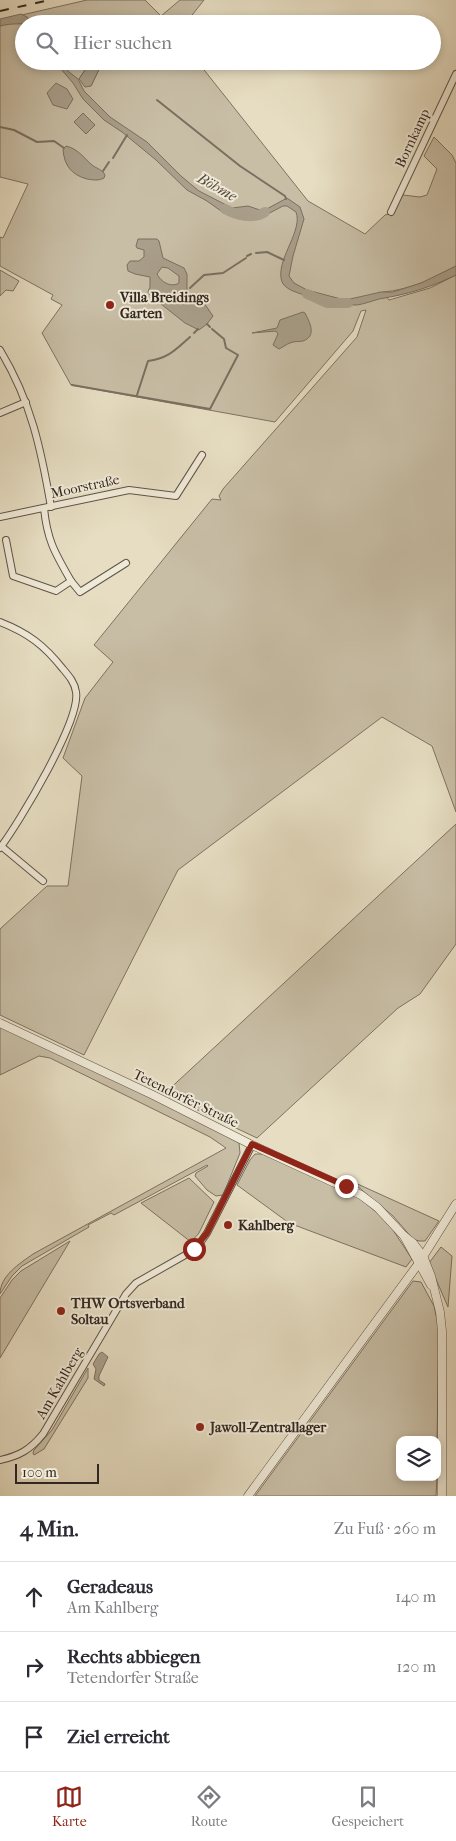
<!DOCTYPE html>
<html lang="de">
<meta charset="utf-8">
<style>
:root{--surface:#fff;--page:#f7f7f7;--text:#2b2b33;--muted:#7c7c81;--line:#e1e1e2;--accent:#8f2418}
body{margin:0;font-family:"IM FELL French Canon",serif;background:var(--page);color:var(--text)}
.controls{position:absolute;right:15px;bottom:15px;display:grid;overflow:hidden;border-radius:10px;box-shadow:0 2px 8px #0003}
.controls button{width:45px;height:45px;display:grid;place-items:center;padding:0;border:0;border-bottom:1px solid var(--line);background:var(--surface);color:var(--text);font:25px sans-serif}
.scale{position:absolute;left:15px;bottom:12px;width:84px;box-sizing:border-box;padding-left:5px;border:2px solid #33271f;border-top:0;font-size:14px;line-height:18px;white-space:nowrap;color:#33271f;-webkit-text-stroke:4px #efe9d7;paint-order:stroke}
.stop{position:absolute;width:15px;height:15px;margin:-11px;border:4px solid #8f2418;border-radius:50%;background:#fff}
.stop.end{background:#8f2418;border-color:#fff;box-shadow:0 1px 5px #0008}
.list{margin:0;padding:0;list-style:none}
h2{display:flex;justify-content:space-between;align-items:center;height:65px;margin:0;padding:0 20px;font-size:21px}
h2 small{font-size:16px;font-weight:400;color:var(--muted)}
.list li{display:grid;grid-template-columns:32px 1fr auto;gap:15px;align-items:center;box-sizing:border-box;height:70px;padding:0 20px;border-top:1px solid var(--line)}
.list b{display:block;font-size:19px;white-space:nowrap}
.list p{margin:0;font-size:16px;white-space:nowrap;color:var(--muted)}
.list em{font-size:16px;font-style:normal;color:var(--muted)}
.icon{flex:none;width:28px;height:28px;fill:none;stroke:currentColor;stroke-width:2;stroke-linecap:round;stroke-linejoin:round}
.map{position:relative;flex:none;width:456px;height:1496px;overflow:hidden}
.search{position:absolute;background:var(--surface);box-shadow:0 2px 8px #0003;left:15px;right:15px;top:15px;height:55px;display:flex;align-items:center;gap:12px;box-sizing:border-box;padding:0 18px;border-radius:28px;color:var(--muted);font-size:19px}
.sheet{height:275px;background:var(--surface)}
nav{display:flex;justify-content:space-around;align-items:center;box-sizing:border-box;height:70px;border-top:1px solid var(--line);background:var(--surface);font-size:14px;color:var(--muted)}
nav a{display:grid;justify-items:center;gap:2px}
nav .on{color:var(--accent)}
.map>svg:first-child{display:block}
</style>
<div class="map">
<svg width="456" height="1496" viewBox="0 0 456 1496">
<rect width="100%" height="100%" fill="#e6ddc2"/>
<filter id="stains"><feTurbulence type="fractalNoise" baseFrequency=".004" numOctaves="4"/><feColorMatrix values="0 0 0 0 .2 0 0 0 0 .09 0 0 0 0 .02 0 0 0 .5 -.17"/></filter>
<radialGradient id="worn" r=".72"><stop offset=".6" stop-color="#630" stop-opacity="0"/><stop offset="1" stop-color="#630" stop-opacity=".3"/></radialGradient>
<g fill="#c8bea6" stroke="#7e7262">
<path d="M87,0H145L161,16L180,0H204L185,24H75L68,15L55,24H24V61H91L79,79L91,86L103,61H197L308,201L365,234L385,215L392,213L403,195L420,197L427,195L437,169L424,156L434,137L452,155L456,163V266C435,279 408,290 383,292L389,300L430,288L456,275V812L432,746L382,717L178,870L84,1055L0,1015V929L47,886H68L82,776L63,758L85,698L113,662L94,645L212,499L221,500L219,496L223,489L357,337L366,310L361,311L353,331L275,422L71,385L42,333L62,305L51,299L53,295L0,266V237L3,238L28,184L0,177V20Z"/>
<polygon points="0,270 19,281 13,291 6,290 0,296"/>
<polygon points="456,824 456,944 420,994 398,1008 257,1138 164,1094"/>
<path d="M0,1026L190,1115L239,1143L240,1153L223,1195L216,1196L207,1190L195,1176L196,1173L208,1166L207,1165L114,1215L111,1213L88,1225L89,1227L22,1266L12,1276L0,1294C0,1276 19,1264 33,1254L226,1148L210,1137L50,1058L39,1056L0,1075Z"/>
<polygon points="255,1154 263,1154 359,1198 381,1216 391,1227 412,1259 406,1267 289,1223 237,1185 250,1160"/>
<polygon points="189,1178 214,1202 199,1233 191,1242 141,1203"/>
<polygon points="351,1181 439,1221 425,1241 419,1241 413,1239 393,1216"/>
<polygon points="70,1241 0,1358 0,1298 12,1280 21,1271"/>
<polygon points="441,1247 452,1256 448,1307 429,1263"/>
<polygon points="413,1281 421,1282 434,1306 439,1329 437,1440 400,1440 400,1477 437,1477 436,1496 255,1496"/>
<polygon points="88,1368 88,1378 44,1449 34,1455 33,1453 34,1450 52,1430"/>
</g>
<g fill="#a99f8b" stroke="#7a6f60" fill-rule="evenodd">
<path d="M21,14L27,17L31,24C21,24 12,23 0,26V19Z"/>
<path d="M54,61H61L69,72L78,79L84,91L110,117L147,142L181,176L199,191L232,208L248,206L263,211L287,198L300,207L304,219L293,256L289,276L294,283L307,290L341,299H350L381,292H393L421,283L456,266V275C429,288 409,294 379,299C372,301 364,304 357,305C339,305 321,301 304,295C296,292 282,289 281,278C278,257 303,230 296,212L287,206H283L262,217L251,214H234L221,211L207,201L187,190L156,160L122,132L104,120L83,99L73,83Z"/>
<polygon points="91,61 103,61 91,86 85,87 79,79"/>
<polygon points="56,83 67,89 73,99 67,109 53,105 47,93"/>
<polygon points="83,113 95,125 86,134 74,122"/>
<path d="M66,146C78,149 83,157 92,165C97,169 102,169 105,175L104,178C98,181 94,180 87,179C72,175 64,166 63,149Z"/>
<path d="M138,239H157L159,241L163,258L184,268L187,274V293L204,303L213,316L207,324L199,330L185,323L151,296L148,292L150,287V277L135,274L128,271L127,265L130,261H139L144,257V250L137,248L136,246ZM162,267L168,268L179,276V283C171,288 161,282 157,274Z"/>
<path d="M303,312L305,313C310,323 317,336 303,341C298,342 294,341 290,343C287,344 283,347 279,349L273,345L278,334L276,331L252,333L277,328L280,320Z"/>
<polygon points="102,1352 108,1357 99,1376 99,1380 105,1384 104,1386 94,1379 96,1369 93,1364 99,1354"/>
</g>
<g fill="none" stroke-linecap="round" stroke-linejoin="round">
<g stroke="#7a6f60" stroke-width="2">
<polyline points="157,100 240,166 285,196 286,199"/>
<polyline points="0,127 14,130 37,142 54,141 64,148"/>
<polyline points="113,158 127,135"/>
<polyline points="103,171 109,162"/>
<polyline points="256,253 267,252 284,260"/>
<polyline points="247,256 251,254"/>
<polyline points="190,288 204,275 223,273 246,258"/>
<polyline points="207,324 210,327"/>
<polyline points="194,333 198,329"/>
<polyline points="72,385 210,409 238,355 226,348 224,339 212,329"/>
<path d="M137,395L148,361C169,358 175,350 190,337"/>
</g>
<g stroke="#a99f8b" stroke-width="10">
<path d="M225,209C236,215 253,220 265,212"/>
<polyline points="307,294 327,303 348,303"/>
</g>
<defs>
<g id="minor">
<polyline points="391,212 456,74"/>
<path d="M0,350C31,401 41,449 51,507"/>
<polyline points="0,413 26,402"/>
<polyline points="0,517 129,490 176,496 202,455"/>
<path d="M6,540L13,576L56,591L71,581C55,553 47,540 44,508"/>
<polyline points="71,581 80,592 126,563"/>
<path d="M0,622C28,633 44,645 63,669C69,676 75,683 76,692C81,720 19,823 0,848"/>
<polyline points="1,846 43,881"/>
<path d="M0,1460C19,1456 30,1450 43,1434L126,1294L136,1283L187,1254L200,1243L207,1233L252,1145"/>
</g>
<g id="tertiary">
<polyline points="0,1023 153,1095 252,1145 361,1195 377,1207 404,1236 413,1243 423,1256 431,1276 440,1312 442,1331 442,1496"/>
<polyline points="404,1236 431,1285"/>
<polyline points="248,1496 419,1263 456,1204"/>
</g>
</defs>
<use href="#minor" stroke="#605448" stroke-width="8"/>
<use href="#tertiary" stroke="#605448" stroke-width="9"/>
<use href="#minor" stroke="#efe9d7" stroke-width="6"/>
<use href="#tertiary" stroke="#efe9d7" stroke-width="8"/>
<polyline stroke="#33271f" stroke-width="2" stroke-dasharray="9 9" stroke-linecap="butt" points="0,11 50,0"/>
</g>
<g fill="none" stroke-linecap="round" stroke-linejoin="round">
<polyline stroke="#8f2418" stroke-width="6" points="194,1249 207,1233 252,1144 346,1186"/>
</g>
<g fill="#8f2418" stroke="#efe9d7" stroke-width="2">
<circle cx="110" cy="305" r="5"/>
<circle cx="228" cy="1225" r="5"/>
<circle cx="61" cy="1311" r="5"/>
<circle cx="200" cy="1427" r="5"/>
</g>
<g text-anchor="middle" stroke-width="4" stroke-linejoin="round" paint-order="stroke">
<g font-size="14" fill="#33271f" stroke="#efe9d7">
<text transform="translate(412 138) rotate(-65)" y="5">Bornkamp</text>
<text transform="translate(85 486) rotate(-12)" y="5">Moorstraße</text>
<text transform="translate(186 1098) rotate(26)" y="5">Tetendorfer Straße</text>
<text transform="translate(59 1383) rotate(-60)" y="5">Am Kahlberg</text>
</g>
<g font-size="14" font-weight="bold" fill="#33271f" stroke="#efe9d7" text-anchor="start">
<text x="120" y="302">Villa Breidings<tspan x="120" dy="16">Garten</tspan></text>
<text x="238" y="1230">Kahlberg</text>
<text x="71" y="1308">THW Ortsverband<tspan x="71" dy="16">Soltau</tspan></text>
<text x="210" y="1432">Jawoll-Zentrallager</text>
</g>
<g font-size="15" font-style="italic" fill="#564b3f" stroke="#efe9d7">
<text transform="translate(217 187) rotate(29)" y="5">Böhme</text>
</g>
</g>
<rect width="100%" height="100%" filter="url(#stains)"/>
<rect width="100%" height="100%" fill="url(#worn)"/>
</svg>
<div class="controls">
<button><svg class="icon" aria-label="layers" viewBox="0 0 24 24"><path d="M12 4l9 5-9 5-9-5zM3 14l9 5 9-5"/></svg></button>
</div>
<div class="scale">100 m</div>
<div class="stop" style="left:194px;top:1249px"></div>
<div class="stop end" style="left:346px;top:1186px"></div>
<div class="search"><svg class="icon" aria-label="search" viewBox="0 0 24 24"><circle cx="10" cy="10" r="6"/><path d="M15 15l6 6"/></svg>Hier suchen</div>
</div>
<section class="sheet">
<h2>4 Min.<small>Zu Fuß · 260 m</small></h2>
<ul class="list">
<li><svg class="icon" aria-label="ahead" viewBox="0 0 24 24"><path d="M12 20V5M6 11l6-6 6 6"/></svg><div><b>Geradeaus</b><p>Am Kahlberg</p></div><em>140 m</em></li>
<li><svg class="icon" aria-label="right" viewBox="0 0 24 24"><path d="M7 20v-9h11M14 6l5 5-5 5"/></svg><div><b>Rechts abbiegen</b><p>Tetendorfer Straße</p></div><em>120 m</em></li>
<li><svg class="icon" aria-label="arrive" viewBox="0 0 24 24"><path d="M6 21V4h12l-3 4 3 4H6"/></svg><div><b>Ziel erreicht</b></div></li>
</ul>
</section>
<nav>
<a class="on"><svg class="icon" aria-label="map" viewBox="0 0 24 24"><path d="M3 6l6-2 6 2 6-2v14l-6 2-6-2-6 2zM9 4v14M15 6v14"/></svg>Karte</a>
<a><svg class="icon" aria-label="directions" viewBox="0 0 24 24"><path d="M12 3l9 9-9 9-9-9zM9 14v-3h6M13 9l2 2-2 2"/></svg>Route</a>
<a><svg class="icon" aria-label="saved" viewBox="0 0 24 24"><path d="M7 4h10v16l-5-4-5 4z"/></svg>Gespeichert</a>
</nav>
